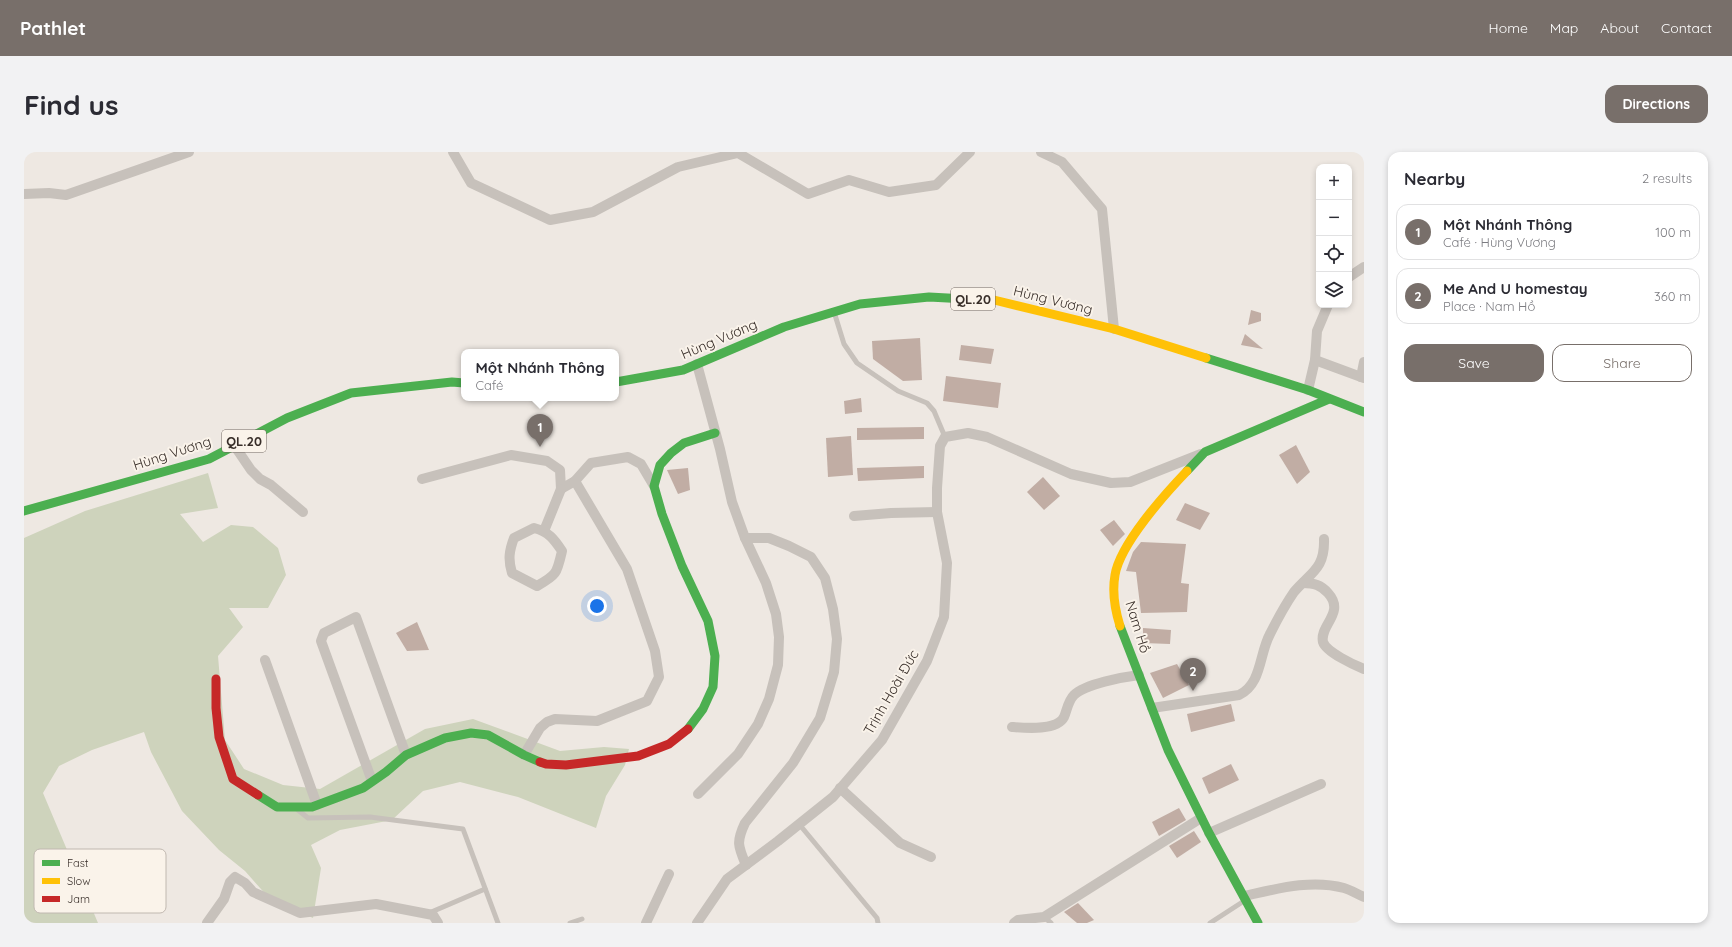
<!DOCTYPE html>
<meta charset="utf-8">
<style>
:root{--surface:#fff;--page:#f2f2f3;--text:#2b2b33;--muted:#7c7c81;--line:#e1e1e2;--accent:#786f6a}
body{margin:0;font-family:Quicksand,sans-serif;background:var(--page);color:var(--text)}
.controls{position:absolute;right:12px;top:12px;display:grid;overflow:hidden;border-radius:8px;box-shadow:0 2px 6px #0003}
.controls button{width:36px;height:36px;display:grid;place-items:center;padding:0;border:0;border-bottom:1px solid var(--line);background:var(--surface);color:var(--text);font:20px sans-serif}
.you{position:absolute;left:573px;top:454px;width:14px;height:14px;margin:-10px;border:3px solid #fff;border-radius:50%;background:#1a73e8;box-shadow:0 0 0 6px #1a73e833}
.badge{display:grid;place-items:center;width:26px;height:26px;border-radius:50%;background:var(--accent);color:#fff;font-size:13px;font-weight:700}
.pin{position:absolute;translate:-50% -33px;filter:drop-shadow(0 1px 2px #0008)}
.pin::after{content:'';position:absolute;top:21px;width:14px;height:12px;background:inherit;clip-path:polygon(0 0,100% 0,50% 100%)}
.popup{position:absolute;left:437px;top:197px;width:158px;height:52px;box-sizing:border-box;display:grid;place-content:center;border-radius:8px;background:var(--surface);filter:drop-shadow(0 1px 3px #0005);font-size:13px;white-space:nowrap;color:var(--muted)}
.popup b{font-size:15px;color:var(--text)}
.popup::after{content:'';position:absolute;left:50%;top:100%;margin-left:-8px;border:8px solid transparent;border-top-color:var(--surface)}
.list{margin:0;padding:0;list-style:none}
h2{display:flex;justify-content:space-between;align-items:center;height:52px;margin:0;padding:0 16px;font-size:17px}
h2 small{font-size:13px;font-weight:400;color:var(--muted)}
.list li{display:grid;grid-template-columns:26px 1fr auto;gap:12px;align-items:center;box-sizing:border-box;height:56px;margin:0 8px 8px;padding:0 8px;border:1px solid var(--line);border-radius:12px}
.list b{display:block;font-size:15px;white-space:nowrap}
.list p{margin:0;font-size:13px;white-space:nowrap;color:var(--muted)}
.list em{font-size:13px;font-style:normal;color:var(--muted)}
.actions{display:flex;gap:8px;padding:12px 16px}
.actions a{flex:1;padding:9px 0;border:1px solid var(--accent);border-radius:12px;text-align:center;font-size:14px;color:var(--accent)}
.actions .main{background:var(--accent);color:#fff}
.icon{flex:none;width:22px;height:22px;fill:none;stroke:currentColor;stroke-width:2;stroke-linecap:round;stroke-linejoin:round}
.map{position:relative;flex:none;width:1340px;height:771px;overflow:hidden;border-radius:12px}
header{display:flex;align-items:center;gap:24px;box-sizing:border-box;height:56px;padding:0 20px;background:var(--accent);color:#fff}
header strong{font-size:19px}
nav{display:flex;gap:22px;margin-inline-start:auto;font-size:14px}
.intro{display:flex;align-items:center;justify-content:space-between;box-sizing:border-box;height:96px;padding:0 24px}
h1{margin:0;font-size:28px}
.button{padding:10px 18px;border-radius:12px;background:var(--accent);color:#fff;font-size:14px;font-weight:700}
main{display:flex;gap:24px;padding:0 24px}
aside{flex:1;background:var(--surface);border-radius:12px;box-shadow:0 2px 6px #0003}
.map>svg:first-child{display:block}
</style>
<header>
<strong>Pathlet</strong>
<nav><a>Home</a><a>Map</a><a>About</a><a>Contact</a></nav>
</header>
<div class="intro"><h1>Find us</h1><a class="button">Directions</a></div>
<main>
<div class="map">
<svg width="1340" height="771" viewBox="0 0 1340 771">
<rect width="100%" height="100%" fill="#eee8e2"/>
<polygon fill="#ced3bc" points="184,321 194,356 156,362 179,390 207,373 229,375 254,396 262,423 244,456 205,456 219,475 194,504 201,588 220,617 259,633 296,637 401,577 449,567 536,599 580,595 605,597 601,613 582,644 572,676 494,645 436,630 399,639 368,668 316,678 287,693 297,716 289,766 245,746 221,719 195,698 158,659 127,600 120,580 68,598 35,614 19,641 74,771 0,771 0,386 61,359"/>
<g fill="#c1ada4">
<polygon points="1227,158 1237,161 1237,169 1224,173"/>
<polygon points="1221,182 1239,197 1217,193"/>
<polygon points="896,186 898,228 879,229 849,207 848,189"/>
<polygon points="937,193 970,197 967,212 935,208"/>
<polygon points="922,224 977,231 974,256 919,249"/>
<polygon points="837,246 838,260 821,262 820,249"/>
<polygon points="900,275 900,287 833,288 833,276"/>
<polygon points="827,284 829,323 804,325 802,286"/>
<polygon points="1272,293 1286,320 1273,332 1255,303"/>
<polygon points="900,314 900,326 834,329 833,316"/>
<polygon points="664,316 666,338 654,342 643,318"/>
<polygon points="1019,325 1036,344 1020,358 1003,340"/>
<polygon points="1161,351 1186,361 1176,378 1152,368"/>
<polygon points="1090,368 1101,382 1089,394 1076,378"/>
<polygon points="1117,390 1162,392 1157,431 1165,432 1163,460 1117,461 1112,420 1102,419 1109,400"/>
<polygon points="393,470 405,498 383,499 372,481"/>
<polygon points="1119,476 1147,478 1146,492 1119,491"/>
<polygon points="1153,512 1165,533 1139,546 1126,521"/>
<polygon points="1207,552 1211,569 1167,580 1163,562"/>
<polygon points="1207,612 1215,628 1185,642 1178,626"/>
<polygon points="1155,656 1162,668 1135,684 1128,670"/>
<polygon points="1170,679 1177,690 1153,706 1145,694"/>
<polygon points="1054,751 1070,768 1063,771 1053,771 1040,760"/>
</g>
<g fill="none" stroke-linecap="round" stroke-linejoin="round">
<g stroke="#c7c1bb" stroke-width="5">
<polyline points="811,163 820,192 833,211 874,239 903,251 910,259 921,285"/>
<polyline points="274,658 284,666 346,665 439,677 474,771"/>
<polyline points="775,672 853,766 854,771"/>
<polyline points="405,761 461,737"/>
<polyline points="1020,765 1027,771"/>
<polyline points="546,771 558,767"/>
<polyline points="1186,771 1220,749"/>
</g>
<g stroke="#c7c1bb" stroke-width="10">
<polyline points="429,0 447,31 526,68 569,60 654,15 714,1 784,42 825,28 865,40 912,33 946,0"/>
<polyline points="1017,0 1038,10 1078,57 1090,177"/>
<polyline points="0,42 25,41 42,43 165,0"/>
<polyline points="1325,125 1340,115"/>
<polyline points="1291,208 1340,226"/>
<polyline points="673,212 696,297 708,350 721,386 742,431 752,462 755,485 754,513 745,547 734,572 714,602 674,642"/>
<polyline points="1337,225 1340,210"/>
<polyline points="1284,238 1291,208 1293,179 1304,153"/>
<polyline points="210,293 227,318 236,327 247,333 279,360"/>
<polyline points="398,327 487,303 523,309 536,318 537,337 551,329"/>
<polyline points="830,364 867,361 913,360"/>
<path d="M510,376C525,380 530,387 538,399C533,421 533,423 513,434L488,421C484,408 485,399 490,386Z"/>
<polyline points="520,379 537,337"/>
<path d="M721,386H745L765,394L787,405L801,426L809,457L813,487L810,520L796,566L769,611L721,671C712,690 714,694 722,713"/>
<path d="M1279,431C1290,431 1297,433 1304,441C1322,461 1295,473 1299,490C1302,500 1330,513 1340,517"/>
<polyline points="241,508 293,653"/>
<path d="M1128,556L1215,543C1238,532 1235,502 1246,482C1253,468 1261,453 1270,440C1287,420 1301,417 1300,387"/>
<path d="M988,575C1001,576 1033,579 1040,565C1043,558 1044,549 1050,543C1061,532 1099,525 1115,523"/>
<polyline points="500,603 516,576 523,570 531,567 573,569 623,549 635,525 631,499 603,417 551,329 567,311 604,305 617,312 630,334"/>
<polyline points="348,629 297,489 300,481 332,465 382,603"/>
<polyline points="816,636 876,691 907,705"/>
<polyline points="1185,681 1297,632"/>
<path d="M1220,744C1252,737 1287,727 1320,736C1327,738 1333,742 1340,745"/>
<polyline points="183,771 200,747 206,730 211,725 221,731 229,740 276,761 352,752 409,763 414,771"/>
<polyline points="622,771 645,722"/>
<polyline points="673,771 703,727 754,689 809,645 858,588 903,509 920,465 923,411 913,360 913,336 916,294 921,285 944,281 963,285 1047,322 1087,331 1106,330 1177,302"/>
<polyline points="990,771 994,768 1020,765 1177,666"/>
</g>
<g stroke="#4caf50" stroke-width="9">
<polyline points="1182,206 1284,238 1340,260"/>
<polyline points="592,230 659,218 760,175 836,152 905,145 942,147"/>
<polyline points="1163,319 1181,300 1305,247"/>
<polyline points="0,359 185,307 263,266 327,241 428,230 440,231"/>
<polyline points="1096,474 1144,598 1185,681 1234,771"/>
<polyline points="664,577 679,557 689,535 691,504 684,469 658,414 638,362 630,334 636,313 647,301 660,291 691,281"/>
<polyline points="234,643 253,655 288,655 339,636 362,620 382,603 421,586 447,581 464,583 500,603 516,610"/>
</g>
<g stroke="#ffc107" stroke-width="9">
<polyline points="942,147 970,148 1090,177 1182,206"/>
<path d="M1096,474C1091,458 1088,440 1091,423C1096,392 1141,342 1163,319"/>
</g>
<g stroke="#c62828" stroke-width="9">
<polyline points="192,527 192,556 195,585 209,627 234,643"/>
<polyline points="516,610 522,612 542,613 614,604 645,592 664,577"/>
</g>
</g>
<g text-anchor="middle" stroke-width="4" stroke-linejoin="round" paint-order="stroke">
<g fill="#faf3ea" stroke="#726963" stroke-width="1">
<rect x="927" y="136" width="44" height="22" rx="3"/>
<rect x="198" y="278" width="44" height="22" rx="3"/>
</g>
<g font-size="13" font-weight="bold" fill="#382e29">
<text x="949" y="152">QL.20</text>
<text x="220" y="294">QL.20</text>
</g>
<g font-size="14" fill="#382e29" stroke="#faf3ea">
<text transform="translate(1029 148) rotate(14)" y="5">Hùng Vương</text>
<text transform="translate(695 187) rotate(-23)" y="5">Hùng Vương</text>
<text transform="translate(148 301) rotate(-18)" y="5">Hùng Vương</text>
<text transform="translate(1114 475) rotate(73)" y="5">Nam Hồ</text>
<text transform="translate(867 540) rotate(-60)" y="5">Trịnh Hoài Đức</text>
</g>
</g>
<rect x="10" y="697" width="132" height="64" rx="6" fill="#faf3ea" stroke="#c0b8b0" stroke-width="1"/>
<rect x="18" y="708" width="18" height="6" fill="#4caf50"/>
<rect x="18" y="726" width="18" height="6" fill="#ffc107"/>
<rect x="18" y="744" width="18" height="6" fill="#c62828"/>
<g font-size="11" fill="#382e29">
<text x="43" y="715">Fast</text>
<text x="43" y="733">Slow</text>
<text x="43" y="751">Jam</text>
</g>
</svg>
<div class="controls">
<button>+</button>
<button>−</button>
<button><svg class="icon" aria-label="locate" viewBox="0 0 24 24"><circle cx="12" cy="12" r="6"/><path d="M12 2v4M12 18v4M2 12h4M18 12h4"/></svg></button>
<button><svg class="icon" aria-label="layers" viewBox="0 0 24 24"><path d="M12 4l9 5-9 5-9-5zM3 14l9 5 9-5"/></svg></button>
</div>
<div class="you"></div>
<div class="pin badge" style="left:516px;top:295px">1</div>
<div class="popup"><b>Một Nhánh Thông</b>Café</div>
<div class="pin badge" style="left:1169px;top:539px">2</div>
</div>
<aside>
<h2>Nearby<small>2 results</small></h2>
<ul class="list">
<li><span class="badge">1</span><div><b>Một Nhánh Thông</b><p>Café · Hùng Vương</p></div><em>100 m</em></li>
<li><span class="badge">2</span><div><b>Me And U homestay</b><p>Place · Nam Hồ</p></div><em>360 m</em></li>
</ul>
<div class="actions"><a class="main">Save</a><a>Share</a></div>
</aside>
</main>
